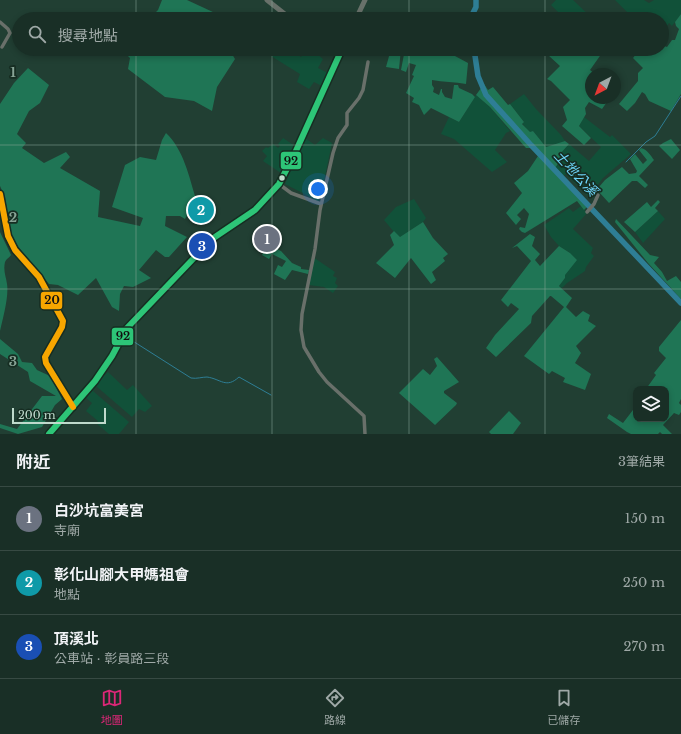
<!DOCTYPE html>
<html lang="zh-TW">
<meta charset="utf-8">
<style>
:root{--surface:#192f26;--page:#22372e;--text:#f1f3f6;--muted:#9fa9a7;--line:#374a43;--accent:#db2777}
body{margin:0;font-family:"Libre Baskerville","Noto Sans TC",serif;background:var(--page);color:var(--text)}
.controls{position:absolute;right:12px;bottom:12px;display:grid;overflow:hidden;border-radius:8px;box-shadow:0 2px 6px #0003}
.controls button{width:36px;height:36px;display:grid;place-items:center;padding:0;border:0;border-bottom:1px solid var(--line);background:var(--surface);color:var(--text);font:20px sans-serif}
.compass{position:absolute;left:585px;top:68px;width:36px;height:36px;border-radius:50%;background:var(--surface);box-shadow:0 2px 6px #0003;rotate:221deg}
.scale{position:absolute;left:12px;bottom:10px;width:94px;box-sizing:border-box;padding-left:4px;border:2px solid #bfdacc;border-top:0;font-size:11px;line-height:14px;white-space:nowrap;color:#bfdacc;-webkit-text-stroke:3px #162d22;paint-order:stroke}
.you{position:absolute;left:318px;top:189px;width:14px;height:14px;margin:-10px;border:3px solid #fff;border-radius:50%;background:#1a73e8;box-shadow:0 0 0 6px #1a73e833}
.badge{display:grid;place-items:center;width:26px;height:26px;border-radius:50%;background:var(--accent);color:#fff;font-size:13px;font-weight:700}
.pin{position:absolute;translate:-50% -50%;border:2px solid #fff;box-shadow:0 1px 4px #0006}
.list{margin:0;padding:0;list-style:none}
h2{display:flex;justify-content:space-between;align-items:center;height:52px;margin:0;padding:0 16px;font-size:17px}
h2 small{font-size:13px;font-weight:400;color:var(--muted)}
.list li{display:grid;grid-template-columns:26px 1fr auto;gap:12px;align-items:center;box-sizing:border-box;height:64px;padding:0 16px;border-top:1px solid var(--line)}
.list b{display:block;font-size:15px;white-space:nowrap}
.list p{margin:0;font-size:13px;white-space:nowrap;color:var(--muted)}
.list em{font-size:13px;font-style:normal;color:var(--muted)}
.icon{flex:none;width:22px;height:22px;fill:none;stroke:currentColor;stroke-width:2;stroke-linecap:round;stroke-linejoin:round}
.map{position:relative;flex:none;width:681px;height:434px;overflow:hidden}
.search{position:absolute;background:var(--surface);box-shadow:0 2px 6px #0003;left:12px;right:12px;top:12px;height:44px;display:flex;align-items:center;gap:10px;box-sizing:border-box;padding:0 14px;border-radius:22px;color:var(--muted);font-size:15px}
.sheet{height:244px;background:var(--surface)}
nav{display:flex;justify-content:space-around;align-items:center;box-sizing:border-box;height:56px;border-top:1px solid var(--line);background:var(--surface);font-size:11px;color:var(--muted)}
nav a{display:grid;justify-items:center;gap:2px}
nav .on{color:var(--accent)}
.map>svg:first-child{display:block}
</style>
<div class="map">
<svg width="681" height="434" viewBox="0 0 681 434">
<rect width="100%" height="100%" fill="#213f33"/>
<g fill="#115139">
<polygon points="556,0 573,0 593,19 565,19 551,5"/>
<polygon points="615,0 644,0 649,3 654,0 681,0 681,14 672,26 669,23 662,34 662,19 634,19"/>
<polygon points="276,49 290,49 301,57 305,49 317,49 315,52 323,59 318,68 328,73 322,86 314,82 309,89 297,82 300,74 271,56"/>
<polygon points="524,94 536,109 561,135 565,141 546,147 533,131 530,133 522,123 524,122 510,104"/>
<polygon points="476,95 490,107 510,131 506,133 495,150 507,162 492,172 454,139 441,134 449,117 459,122"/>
<polygon points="584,117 610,137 612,135 631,154 603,178 593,191 594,193 590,198 566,174 562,177 555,168 562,158 560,154 569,144 589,161 601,147 579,126"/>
<polygon points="283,138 295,146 285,168 281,173 263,161 267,156 262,151 266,147 268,148 273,144 278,148 280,146 278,144"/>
<polygon points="305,138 315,145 323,138 332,143 321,195 318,201 285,184"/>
<polygon points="414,199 426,218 423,222 399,238 384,220 396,207"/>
<polygon points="581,206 587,213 573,229 593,248 591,253 594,256 586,267 585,271 567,283 562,288 559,286 565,278 565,275 570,253 559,246 551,237 544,225 569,208 573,212"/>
<polygon points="658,211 665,219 643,243 635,232"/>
<polygon points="313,257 335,272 333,276 337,278 335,283 338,286 333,293 324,287 309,285"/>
<polygon points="108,372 127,390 133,385 152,406 145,412 139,409 132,417 96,386 93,391 129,422 119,434 109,434 96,423 98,421 86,411 92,403 84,396 95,384"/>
</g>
<g fill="#1f7555">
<polygon points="162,0 187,0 228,19 149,19 158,10"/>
<polygon points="681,14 681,94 671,111 649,101 645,94 642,92 635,103 627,111 619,104 638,81 638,73 643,68 633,58 640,49 644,49 646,51 648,49 662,49 662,45 667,47 672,40 675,40 679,29 676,26 675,22"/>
<polygon points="121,49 229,49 235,59 217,87 212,111 194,101 165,97 128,69 130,58"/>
<polygon points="391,49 401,49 399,69 386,67"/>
<path d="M405,49H442L468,63L466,84C455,82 443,82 432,80V85L434,88L433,92L439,95L441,89H442V92L445,97L452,99L454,85H458L459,88L472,94L475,97L459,122L431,108L424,115L419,105L412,102L414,98L406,93L414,76L412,75L416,65L409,63L406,72L401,70Z"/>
<polygon points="554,49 569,49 574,55 580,49 599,49 602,53 590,70 595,74 591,74 591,98 608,98 609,99 602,109 589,102 585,108 586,114 579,126 591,138 584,145 562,126 567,120 563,107 570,100 551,81 547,79 560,66 548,55"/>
<path d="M28,68L49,85L40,103L29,111L17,134L26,143L22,148L44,163L66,152L70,157L60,168L100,191L98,217L140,226L143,218L112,207L125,165L140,157L156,160L162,140L166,133C184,150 189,177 196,199L185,219L180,216H166L165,226L187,237L169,257H165L156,250L139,270L151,278L133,287L124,286L120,294L119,311L112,307L96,278L78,295L58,285L49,284L11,238L5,197L0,186V104L14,83Z"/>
<polygon points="484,84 488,90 493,87 508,105 510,104 524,122 522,124 530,132 533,131 546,147 565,141 569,144 560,154 562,158 555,168 588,206 584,210 577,201 525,233 522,232 519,229 520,227 525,228 529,214 524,208 517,215 521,219 516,225 506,213 522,193 514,183 528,171 538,156 531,148 526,148 490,107 476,95"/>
<polygon points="671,139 680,150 672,159 659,146 663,143"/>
<path d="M641,148C647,149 651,156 654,160L639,176L648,185L645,188L637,181H632L609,203L599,192V187L605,180L622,167L629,174L636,173L637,171L630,159L635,154L643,164L647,160L639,150Z"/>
<polygon points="658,200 660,202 655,208 658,211 635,232 624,222 647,202 651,207"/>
<polygon points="616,219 650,255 659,257 654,263 662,272 667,281 676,276 681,282 681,299 648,263 615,222"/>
<polygon points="423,222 433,238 448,254 443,258 445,261 432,272 436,280 431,284 411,258 395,278 376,263 394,245 390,235 394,231 400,237"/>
<path d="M0,232L11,255C9,258 6,259 5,262C3,271 6,276 7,284C9,296 3,318 0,331Z"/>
<polygon points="530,234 535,237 532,246 540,254 535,260 540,266 559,246 570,253 577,260 565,275 565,278 559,286 572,298 566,307 576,317 583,311 590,315 588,321 596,326 576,346 581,353 575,363 591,374 585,390 563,382 565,378 552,371 549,374 524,356 564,307 551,296 550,296 532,316 531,323 496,357 486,348 495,335 519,309 511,303 508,307 501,300 531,261 517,246 512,248"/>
<polygon points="271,246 281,251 292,263 301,267 301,269 309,270 308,274 292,270 285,280 274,274 278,265 282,267 286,261 272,254 269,259 262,255 264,251 268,252"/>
<polygon points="681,320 681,399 679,403 681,405 681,412 679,415 674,413 663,425 672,434 662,434 660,432 658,434 631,434 627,432 607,418 609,414 623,423 636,406 636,419 666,419 666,389 646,389 656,375 654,373 666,358 659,351 659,347"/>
<polygon points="0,339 18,354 22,362 32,363 37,370 50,376 62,399 55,405 42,427 18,434 0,428 0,424 17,429 42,396 56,396 30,381 28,372 0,354"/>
<polygon points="437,357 459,382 444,391 444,393 457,403 456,405 435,425 399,393 423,369 430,375 437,366 434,359"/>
<polygon points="509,411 521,423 513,434 491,434 489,432"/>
</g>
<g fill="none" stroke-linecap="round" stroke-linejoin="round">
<g stroke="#2e7e95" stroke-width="1">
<polyline points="626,162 646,142 655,136 681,96"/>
<path d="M128,338L191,378C197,379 202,377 207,377C221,379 226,389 239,377L271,395"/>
</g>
<g stroke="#2e7e95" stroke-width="5.5">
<polyline points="470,19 476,7 476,0"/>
<polyline points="474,49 478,76 486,95 531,145 681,303"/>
</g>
<g stroke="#69706a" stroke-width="3.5">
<polyline points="0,22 8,29 10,33 2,47"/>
<polyline points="279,184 291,193 321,204"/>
<polyline points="0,194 8,236 15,250 39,277 63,321 62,327 45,357 46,363 73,407"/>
<polyline points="587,212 594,204 598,195"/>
<polyline points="365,434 364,416 327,382 319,372 304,347 301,330 302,314 315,249 320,210 333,153 338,138 347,125 347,113 359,98 363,90 368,62"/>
</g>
<g stroke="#68716a" stroke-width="5">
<polyline points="267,0 291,19"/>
<polyline points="356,19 365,0"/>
<polyline points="49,434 95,381 112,356 127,328 193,259 215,237 255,210 279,184 295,153 342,49"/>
</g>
<defs>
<polyline id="bus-1" points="49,434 95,381 112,356 127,328 193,259 215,237 255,210 279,184 295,153 342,49"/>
<polyline id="bus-2" points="0,194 8,236 15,250 39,277 63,321 62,327 45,357 46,363 73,407"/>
</defs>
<use href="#bus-1" stroke="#162d22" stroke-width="9"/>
<use href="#bus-2" stroke="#162d22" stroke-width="9"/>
<use href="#bus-1" stroke="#2dc577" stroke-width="6"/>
<use href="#bus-2" stroke="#f7a600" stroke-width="6"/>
</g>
<path fill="none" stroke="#88a496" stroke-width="1" stroke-opacity="0.55" d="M136,0V19M272,0V19M409,0V19M545,0V19M136,49V434M272,49V434M409,49V434M545,49V434M0,145H681M0,289H681"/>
<circle fill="#bfdacc" stroke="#162d22" stroke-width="1.5" cx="282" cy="178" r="3.5"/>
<g text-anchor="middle" stroke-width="3.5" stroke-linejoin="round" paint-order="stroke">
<g font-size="14" font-style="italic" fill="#6cd3f7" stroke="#162d22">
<text transform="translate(576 173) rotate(47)" y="5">土地公溪</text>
</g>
</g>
<g font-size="13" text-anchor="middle" font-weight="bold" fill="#88a496" stroke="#162d22" stroke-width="3.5" stroke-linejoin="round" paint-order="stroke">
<text x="13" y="77">1</text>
<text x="13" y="222">2</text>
<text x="13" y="366">3</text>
</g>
<g stroke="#162d22" stroke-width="1.5">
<rect x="280" y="151" width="22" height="19" rx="4" fill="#2dc577"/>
<rect x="40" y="291" width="23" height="19" rx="4" fill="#f7a600"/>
<rect x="111" y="327" width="23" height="19" rx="4" fill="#2dc577"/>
</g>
<g font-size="11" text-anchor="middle" font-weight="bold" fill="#111">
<text x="291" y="165">92</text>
<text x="52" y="304">20</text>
<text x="123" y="340">92</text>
</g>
</svg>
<div class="controls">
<button><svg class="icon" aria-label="layers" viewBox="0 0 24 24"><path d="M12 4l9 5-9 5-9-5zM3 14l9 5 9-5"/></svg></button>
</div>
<svg class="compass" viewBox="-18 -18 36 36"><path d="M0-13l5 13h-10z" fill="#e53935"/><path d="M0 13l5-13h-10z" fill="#9fa9a7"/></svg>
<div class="scale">200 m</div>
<div class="you"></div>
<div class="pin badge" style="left:267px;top:239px;background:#6b7280">1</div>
<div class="pin badge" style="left:201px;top:210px;background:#0f9aa8">2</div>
<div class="pin badge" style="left:202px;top:246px;background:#1a4fb4">3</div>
<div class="search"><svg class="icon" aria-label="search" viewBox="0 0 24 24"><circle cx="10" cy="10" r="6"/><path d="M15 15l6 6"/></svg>搜尋地點</div>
</div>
<section class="sheet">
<h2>附近<small>3筆結果</small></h2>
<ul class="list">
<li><span class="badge" style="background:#6b7280">1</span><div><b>白沙坑富美宮</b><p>寺廟</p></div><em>150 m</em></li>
<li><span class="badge" style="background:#0f9aa8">2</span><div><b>彰化山腳大甲媽祖會</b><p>地點</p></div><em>250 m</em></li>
<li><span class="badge" style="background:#1a4fb4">3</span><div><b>頂溪北</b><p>公車站 · 彰員路三段</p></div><em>270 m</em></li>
</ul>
</section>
<nav>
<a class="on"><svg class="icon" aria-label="map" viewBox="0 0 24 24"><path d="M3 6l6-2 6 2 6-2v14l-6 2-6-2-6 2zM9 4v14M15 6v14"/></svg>地圖</a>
<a><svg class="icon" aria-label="directions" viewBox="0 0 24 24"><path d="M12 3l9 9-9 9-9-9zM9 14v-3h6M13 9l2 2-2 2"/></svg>路線</a>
<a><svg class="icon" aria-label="saved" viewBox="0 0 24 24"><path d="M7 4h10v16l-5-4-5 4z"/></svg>已儲存</a>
</nav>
